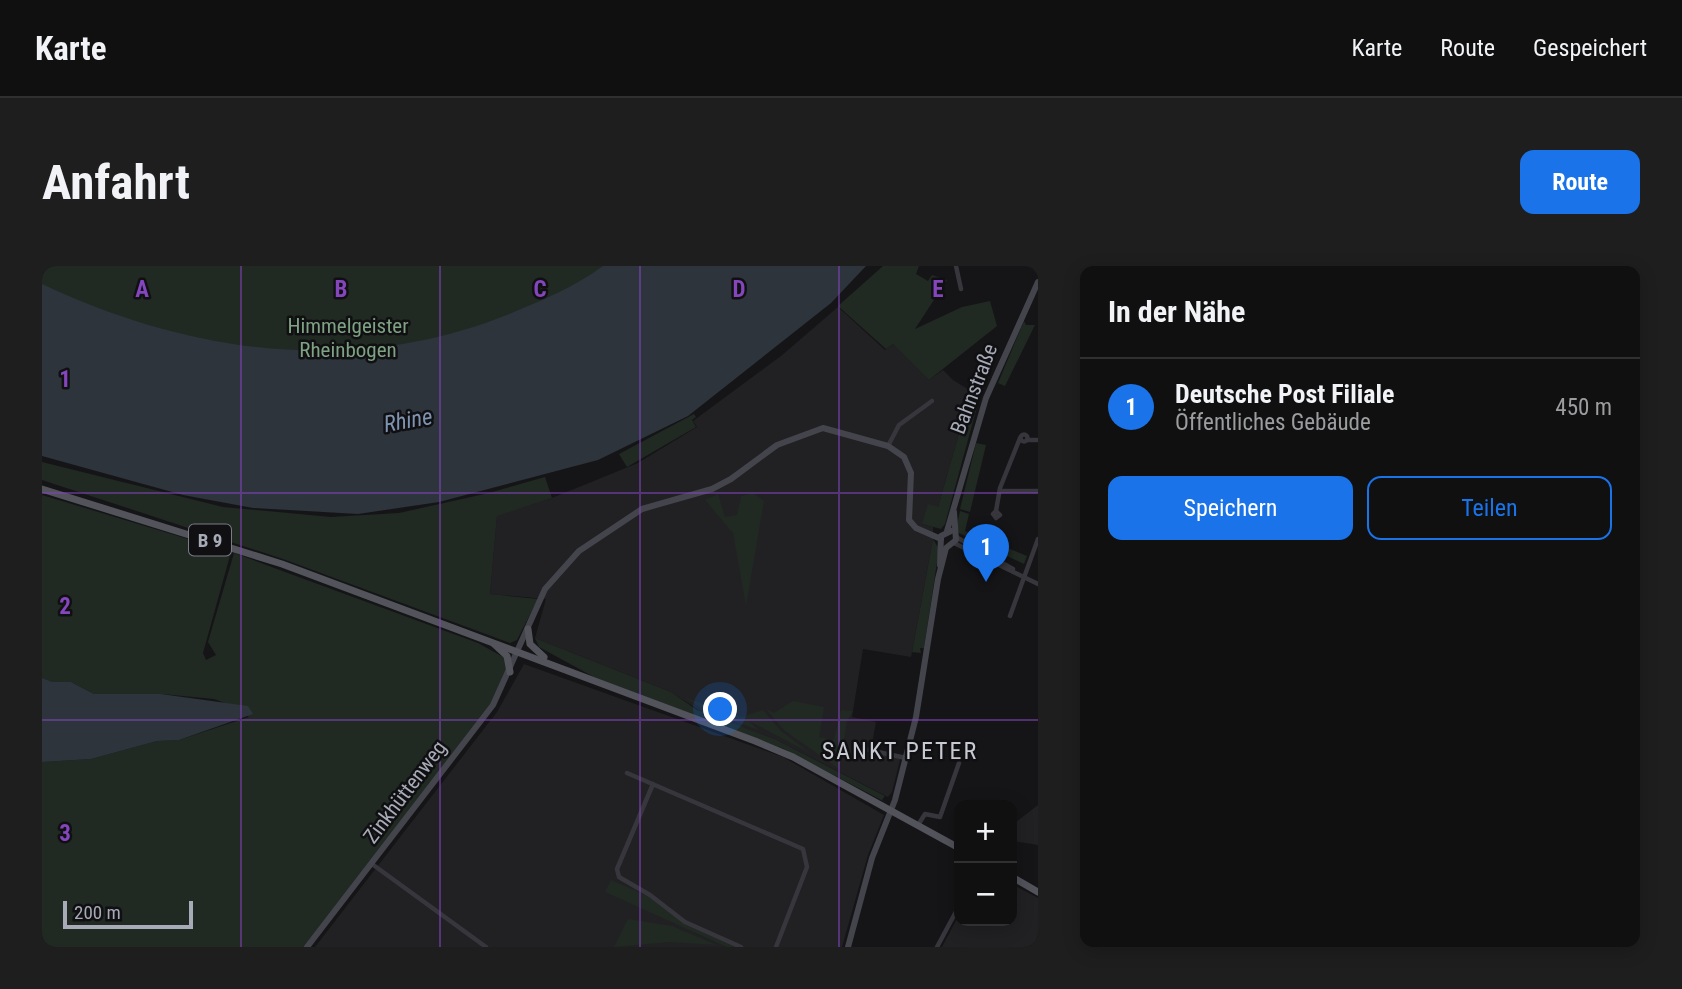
<!DOCTYPE html>
<html lang="de">
<meta charset="utf-8">
<style>
:root{--surface:#101011;--page:#1e1e1f;--text:#f1f3f6;--muted:#9c9d9f;--line:#303031;--accent:#1a73e8}
body{margin:0;font-family:"Roboto Condensed",sans-serif;background:var(--page);color:var(--text)}
.controls{position:absolute;right:21px;bottom:21px;display:grid;overflow:hidden;border-radius:14px;box-shadow:0 4px 18px #0003}
.controls button{width:63px;height:63px;display:grid;place-items:center;padding:0;border:0;border-bottom:2px solid var(--line);background:var(--surface);color:var(--text);font:35px sans-serif}
.scale{position:absolute;left:21px;bottom:18px;width:130px;box-sizing:border-box;padding-left:7px;border:4px solid #a7aab7;border-top:0;font-size:19px;line-height:24px;white-space:nowrap;color:#a7aab7;-webkit-text-stroke:5px #101012;paint-order:stroke}
.you{position:absolute;left:679px;top:444px;width:24px;height:24px;margin:-18px;border:5px solid #fff;border-radius:50%;background:#1a73e8;box-shadow:0 0 0 10px #1a73e833}
.badge{display:grid;place-items:center;width:46px;height:46px;border-radius:50%;background:var(--accent);color:#fff;font-size:23px;font-weight:700}
.pin{position:absolute;translate:-50% -58px;filter:drop-shadow(0 2px 4px #0008)}
.pin::after{content:'';position:absolute;top:37px;width:24px;height:21px;background:inherit;clip-path:polygon(0 0,100% 0,50% 100%)}
.list{margin:0;padding:0;list-style:none}
h2{display:flex;justify-content:space-between;align-items:center;height:91px;margin:0;padding:0 28px;font-size:30px}
h2 small{font-size:23px;font-weight:400;color:var(--muted)}
.list li{display:grid;grid-template-columns:46px 1fr auto;gap:21px;align-items:center;box-sizing:border-box;height:98px;padding:0 28px;border-top:2px solid var(--line)}
.list b{display:block;font-size:26px;white-space:nowrap}
.list p{margin:0;font-size:23px;white-space:nowrap;color:var(--muted)}
.list em{font-size:23px;font-style:normal;color:var(--muted)}
.actions{display:flex;gap:14px;padding:21px 28px}
.actions a{flex:1;padding:16px 0;border:2px solid var(--accent);border-radius:14px;text-align:center;font-size:24px;color:var(--accent)}
.actions .main{background:var(--accent);color:#fff}
.map{position:relative;flex:none;width:996px;height:681px;overflow:hidden;border-radius:14px}
header{display:flex;align-items:center;gap:42px;box-sizing:border-box;height:98px;padding:0 35px;background:var(--surface);border-bottom:2px solid var(--line)}
header strong{font-size:33px}
nav{display:flex;gap:38px;margin-inline-start:auto;font-size:24px}
.intro{display:flex;align-items:center;justify-content:space-between;box-sizing:border-box;height:168px;padding:0 42px}
h1{margin:0;font-size:49px}
.button{padding:18px 32px;border-radius:14px;background:var(--accent);color:#fff;font-size:24px;font-weight:700}
main{display:flex;gap:42px;padding:0 42px}
aside{flex:1;background:var(--surface);border-radius:14px;box-shadow:0 4px 18px #0003}
.map>svg:first-child{display:block}
</style>
<header>
<strong>Karte</strong>
<nav><a>Karte</a><a>Route</a><a>Gespeichert</a></nav>
</header>
<div class="intro"><h1>Anfahrt</h1><a class="button">Route</a></div>
<main>
<div class="map">
<svg width="996" height="681" viewBox="0 0 996 681">
<rect width="100%" height="100%" fill="#151517"/>
<g fill="#212124">
<polygon points="796,41 843,84 851,78 887,114 901,104 911,114 929,125 896,241 880,258 891,261 891,273 869,391 821,383 810,451 834,456 829,483 859,490 850,526 846,531 733,473 663,448 629,426 493,372 504,333 448,328 455,249 510,232 596,197 655,161 651,155 739,90"/>
<polygon points="482,398 741,491 842,549 826,589 800,681 273,681 455,446"/>
<polygon points="996,539 996,579 970,575 970,559"/>
<polygon points="970,618 996,632 996,681 900,681 917,649 917,655 970,655"/>
</g>
<g fill="#212923">
<polygon points="0,0 686,0 507,104 0,85"/>
<polygon points="841,0 877,0 874,8 886,15 890,9 905,14 873,63 920,41 948,35 955,60 887,114 851,78 844,83 796,40"/>
<polygon points="982,55 984,59 993,59 963,120 956,117"/>
<polygon points="929,125 938,130 903,258 899,263 880,258 886,238 896,241"/>
<polygon points="652,148 654,151 650,154 654,161 585,201 577,188"/>
<polygon points="934,177 944,179 928,246 918,243"/>
<polygon points="0,196 181,241 289,251 357,247 447,227 503,211 510,232 455,250 448,328 496,333 475,374 468,377 241,293 0,214"/>
<polygon points="711,227 722,235 704,340 691,267 663,234 676,228 683,251 695,249 699,230"/>
<polygon points="0,229 189,286 161,387 164,394 174,389 166,376 192,287 436,377 463,392 465,403 450,437 262,681 0,681 0,496 49,493 115,475 137,474 207,451 191,440 172,433 120,428 52,428 29,416 10,417 0,412"/>
<polygon points="918,245 927,248 923,265 985,290 982,298 917,267 914,263"/>
<polygon points="891,273 897,283 882,382 878,382 879,387 870,386"/>
<polygon points="493,372 629,426 655,444 733,473 843,530 840,534 843,536 742,483 552,411 497,381"/>
<polygon points="644,432 700,451 721,444 739,465 768,487 707,455 716,464 663,444"/>
<polygon points="751,435 782,441 777,471 792,474 799,444 811,445 805,455 797,503 742,464 724,443 732,447"/>
<polygon points="569,614 608,631 645,659 694,681 685,681 563,626"/>
<polygon points="586,653 630,660 675,679 628,676 572,681"/>
</g>
<g fill="#2d343c">
<path d="M561,0H824L789,37L646,150L556,194L397,236L316,248L211,242L141,229L0,190V18C151,89 315,111 472,46C503,33 534,20 561,0Z"/>
<polygon points="0,412 10,416 29,416 52,428 119,428 206,440 211,448 137,474 115,475 49,493 0,496"/>
</g>
<g fill="none" stroke-linecap="round" stroke-linejoin="round">
<g stroke="#36363c" stroke-width="4.5">
<polyline points="914,0 919,23"/>
<circle cx="982" cy="172" r="3.5"/>
<polyline points="985,174 996,174"/>
<polyline points="846,180 857,159 890,135"/>
<polyline points="959,225 996,225"/>
<polyline points="954,245 958,222 978,172"/>
<polygon points="954,245 958,249 954,252 951,248"/>
<polyline points="914,271 971,303"/>
<polyline points="912,277 996,318"/>
<polyline points="968,350 996,273"/>
<polyline points="822,483 864,492"/>
<polyline points="585,507 761,583 765,601 734,681"/>
<polyline points="611,518 575,603 577,611 608,629 643,656 699,681"/>
<polyline points="876,559 883,548 898,551 917,497"/>
<polyline points="330,598 444,681"/>
<polyline points="895,681 917,640"/>
</g>
<g stroke="#44454c" stroke-width="6">
<polyline points="905,265 944,132 996,16"/>
<polyline points="898,299 899,270 909,265"/>
<polyline points="265,681 451,439 503,323 537,285 600,243 670,223 689,213 735,179 781,162 846,180 862,191 869,207 867,254 874,262 899,273"/>
<polyline points="806,681 830,592 853,534 874,451 896,313 904,282 914,274 912,246"/>
</g>
<g stroke="#52535b" stroke-width="7">
<polyline points="0,223 240,298 713,475 751,491 917,582"/>
<polyline points="486,363 488,378 502,391"/>
<polyline points="452,378 465,390 468,406"/>
<polyline points="970,611 996,626"/>
</g>
</g>
<path fill="none" stroke="#8445bd" stroke-width="2" stroke-opacity="0.55" d="M199,0V681M398,0V681M598,0V681M797,0V681M0,227H996M0,454H996"/>
<g text-anchor="middle" stroke-width="5" stroke-linejoin="round" paint-order="stroke">
<rect fill="#101012" stroke="#7a7c86" stroke-width="2" x="147" y="258.5" width="42" height="31" rx="5"/>
<g font-size="19" font-weight="bold" fill="#a7aab7">
<text x="168" y="281">B 9</text>
</g>
<g font-size="21" fill="#7ea283" stroke="#101012">
<text x="306" y="67">Himmelgeister<tspan x="306" dy="24">Rheinbogen</tspan></text>
</g>
<g font-size="21" fill="#a7aab7" stroke="#101012">
<text transform="translate(932 123) rotate(-69)" y="7">Bahnstraße</text>
<text transform="translate(363 526) rotate(-53)" y="7">Zinkhüttenweg</text>
</g>
<g font-size="23" font-style="italic" fill="#7e94b2" stroke="#101012">
<text transform="translate(366 154) rotate(-10)" y="8">Rhine</text>
</g>
<g font-size="24" letter-spacing="2" fill="#c8cad3" stroke="#101012">
<text x="858" y="493">SANKT PETER</text>
</g>
</g>
<g font-size="23" text-anchor="middle" font-weight="bold" fill="#8445bd" stroke="#101012" stroke-width="5" stroke-linejoin="round" paint-order="stroke">
<text x="100" y="31">A</text>
<text x="299" y="31">B</text>
<text x="498" y="31">C</text>
<text x="697" y="31">D</text>
<text x="896" y="31">E</text>
<text x="23" y="121">1</text>
<text x="23" y="348">2</text>
<text x="23" y="575">3</text>
</g>
</svg>
<div class="controls">
<button>+</button>
<button>−</button>
</div>
<div class="scale">200 m</div>
<div class="you"></div>
<div class="pin badge" style="left:944px;top:316px">1</div>
</div>
<aside>
<h2>In der Nähe<small></small></h2>
<ul class="list">
<li><span class="badge">1</span><div><b>Deutsche Post Filiale</b><p>Öffentliches Gebäude</p></div><em>450 m</em></li>
</ul>
<div class="actions"><a class="main">Speichern</a><a>Teilen</a></div>
</aside>
</main>
